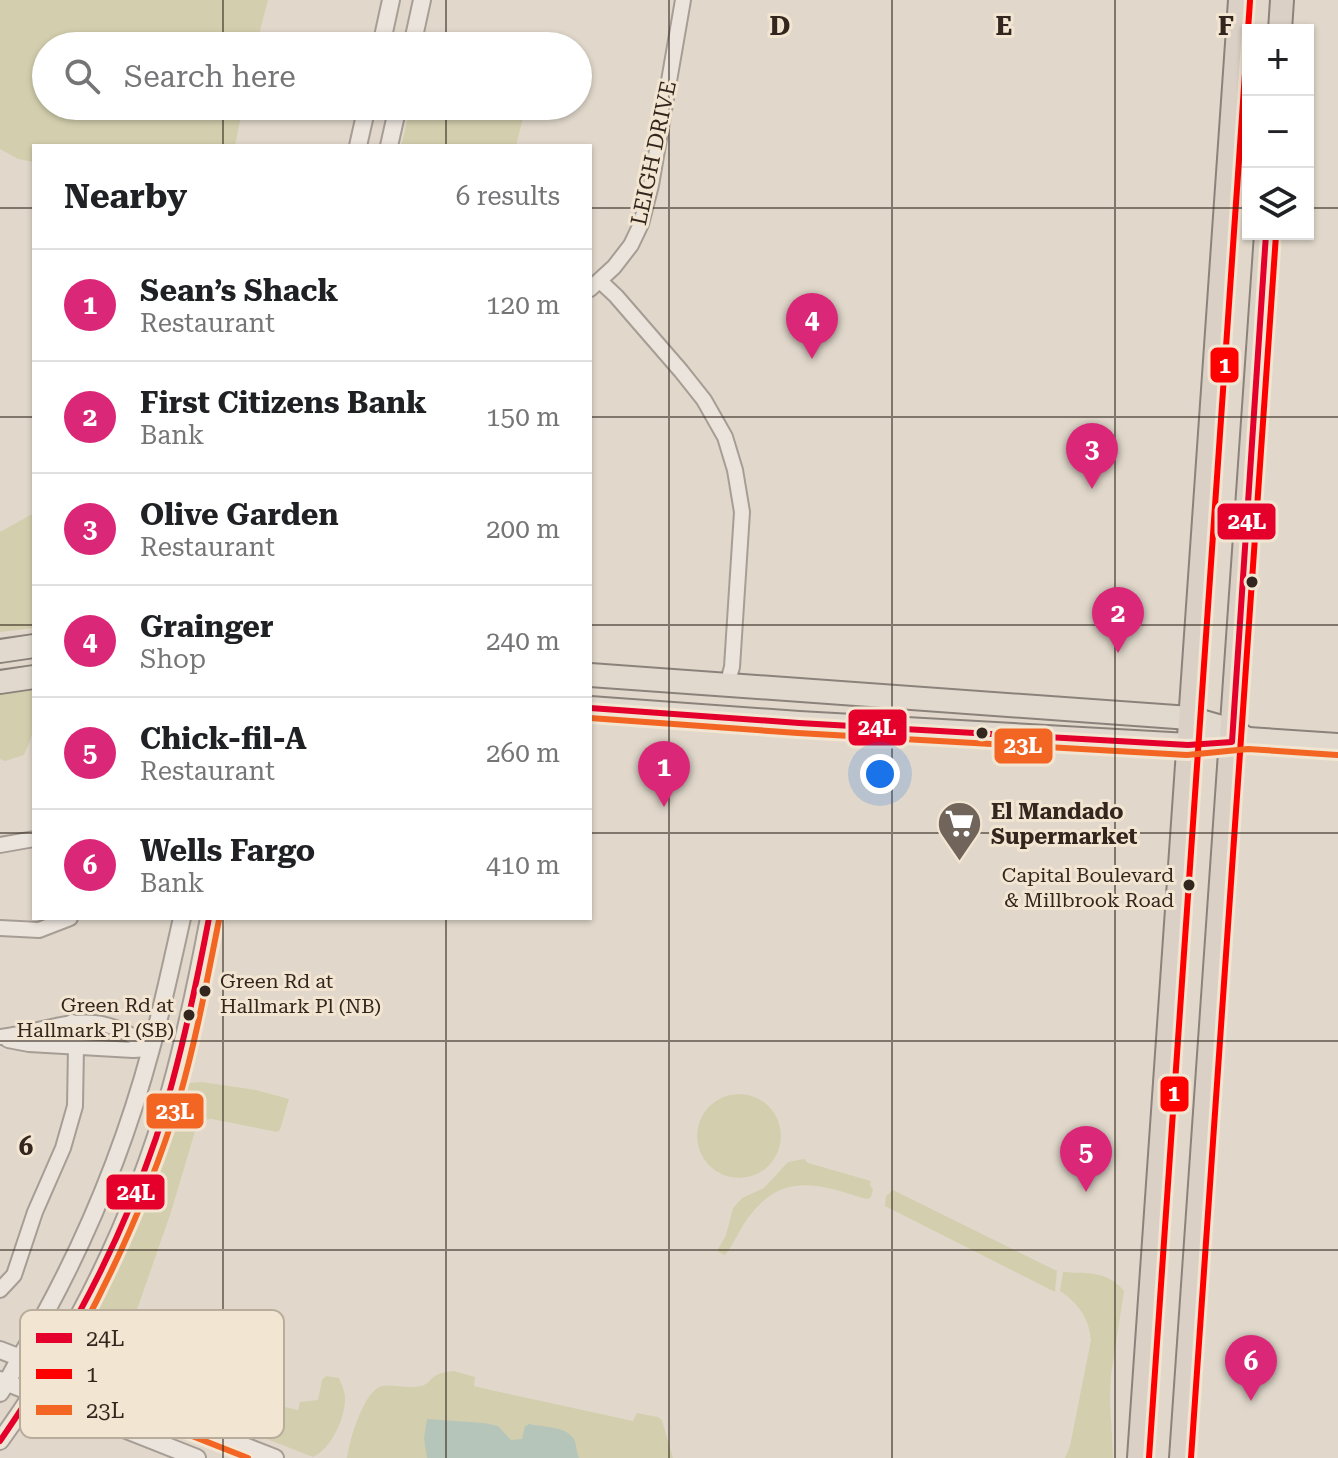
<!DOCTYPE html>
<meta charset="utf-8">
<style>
:root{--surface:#fff;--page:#f6f6f6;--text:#202124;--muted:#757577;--line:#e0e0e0;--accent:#db2777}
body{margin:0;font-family:"Roboto Serif",serif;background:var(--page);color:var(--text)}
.controls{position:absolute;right:24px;top:24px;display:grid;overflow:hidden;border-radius:0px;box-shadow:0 2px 6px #0004}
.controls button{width:72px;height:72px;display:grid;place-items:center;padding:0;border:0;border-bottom:2px solid var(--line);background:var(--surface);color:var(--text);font:40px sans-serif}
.you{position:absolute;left:880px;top:774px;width:28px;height:28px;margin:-20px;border:6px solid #fff;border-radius:50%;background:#1a73e8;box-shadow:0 0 0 12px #1a73e833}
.badge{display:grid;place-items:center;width:52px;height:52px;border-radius:50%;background:var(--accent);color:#fff;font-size:26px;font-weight:700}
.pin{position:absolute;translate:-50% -66px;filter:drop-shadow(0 2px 4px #0008)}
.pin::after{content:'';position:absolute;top:42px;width:28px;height:24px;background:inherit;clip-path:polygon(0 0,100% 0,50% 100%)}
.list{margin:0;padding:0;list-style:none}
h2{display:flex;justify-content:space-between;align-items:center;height:104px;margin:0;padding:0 32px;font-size:34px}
h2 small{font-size:26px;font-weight:400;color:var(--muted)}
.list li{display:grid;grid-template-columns:52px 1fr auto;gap:24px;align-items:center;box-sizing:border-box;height:112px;padding:0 32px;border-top:2px solid var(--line)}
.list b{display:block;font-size:30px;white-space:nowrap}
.list p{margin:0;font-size:26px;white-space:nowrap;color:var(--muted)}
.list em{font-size:26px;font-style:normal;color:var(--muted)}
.icon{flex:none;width:44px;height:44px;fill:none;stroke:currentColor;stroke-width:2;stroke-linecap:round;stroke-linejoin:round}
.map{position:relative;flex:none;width:1338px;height:1458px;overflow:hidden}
.search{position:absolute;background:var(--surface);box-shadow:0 2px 6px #0004;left:32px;top:32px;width:560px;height:88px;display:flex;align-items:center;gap:20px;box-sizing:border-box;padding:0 28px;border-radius:44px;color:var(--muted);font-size:30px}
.panel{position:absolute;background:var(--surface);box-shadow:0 2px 6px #0004;left:32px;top:144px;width:560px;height:776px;border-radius:0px}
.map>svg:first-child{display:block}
</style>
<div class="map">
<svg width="1338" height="1458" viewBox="0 0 1338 1458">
<rect width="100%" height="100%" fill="#e1d8cb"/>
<g fill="#d3cfae">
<polygon points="0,0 268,0 256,46 46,46 46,106 243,106 235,146 34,146 34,162 18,159 0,149"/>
<polygon points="411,106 507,106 525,110 516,146 401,146"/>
<polygon points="34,513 34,628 0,632 0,532"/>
<path d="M34,689C34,717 37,729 24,755L5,761L0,759V694Z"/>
<path d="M202,1082L256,1090L289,1099L280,1130L277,1132L212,1119L201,1120L196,1128L171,1212L132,1324L134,1329L189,1342C197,1364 195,1376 215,1391L298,1410L300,1402L318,1400L322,1380L326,1376L339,1378C341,1383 344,1389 345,1396C346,1417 332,1448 313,1457L90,1370L75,1363L71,1354L94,1312L139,1217L166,1146L184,1088L190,1083Z"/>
<circle cx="739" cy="1136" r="42"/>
<path d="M804,1159L808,1163L871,1181L870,1186L873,1189L871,1197L868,1199L862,1198C816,1183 781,1173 748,1218C739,1230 734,1244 725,1255L717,1251L726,1235L733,1208L742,1198L764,1188L788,1162Z"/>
<polygon points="893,1190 1057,1271 1055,1292 885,1206 886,1196"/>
<path d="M1063,1272C1088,1274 1107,1270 1124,1291L1111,1375L1110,1399L1113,1458H1065L1070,1446L1091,1340C1089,1318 1078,1303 1060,1291Z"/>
<path d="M454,1371L475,1377L474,1386L495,1391L633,1421L637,1413L658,1417L662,1420L673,1458H347C349,1441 364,1390 382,1386C394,1384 408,1389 420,1386C428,1385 429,1380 435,1376C441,1372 447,1372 454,1371Z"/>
</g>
<path fill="#b6c5ba" d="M427,1419L484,1423L498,1426L511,1440L522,1439L525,1426L529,1424C542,1427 566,1426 574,1439C577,1445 576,1452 579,1458H427L424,1438Z"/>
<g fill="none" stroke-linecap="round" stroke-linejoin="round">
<defs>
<g id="minor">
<polyline points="600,281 616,296 681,371 704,400 725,437 735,470 742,512 732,667 727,685"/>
<polyline points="590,289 614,267 631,245 641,224 651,185 683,0"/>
<polyline points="0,845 34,839"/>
<polyline points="0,928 39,930 70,918"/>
<path d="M0,1037C64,1029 93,1003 151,1049"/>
<polyline points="8,1040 29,1044 133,1050 151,1049"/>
<polyline points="0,1290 14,1275 35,1212 63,1148 75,1106 76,1046 72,1022"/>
</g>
<g id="tertiary">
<polyline points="381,46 391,0"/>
<polyline points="412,46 422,0"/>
<polyline points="358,146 367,106"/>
<polyline points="389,146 398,106"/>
<polyline points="0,1350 275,1458"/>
<polyline points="0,1380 197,1458"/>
<path d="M0,1393C8,1381 14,1369 21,1356C78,1260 122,1157 151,1049C163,1005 172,962 182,918"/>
<path d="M0,1441C76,1336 134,1216 170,1091C186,1034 198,976 209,918"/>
</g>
<g id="primary">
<polyline points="0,651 34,646"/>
<polyline points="590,675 1190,718 1232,730 1247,739"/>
<polyline points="0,682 34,677"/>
<polyline points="590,708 799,723 1188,745 1248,739 1338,745"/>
</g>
<g id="trunk">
<polyline points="1280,30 1282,0"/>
<polyline points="1139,1458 1240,0"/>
<polyline points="1181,1458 1266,234"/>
</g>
</defs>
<use href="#minor" stroke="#a69d95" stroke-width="18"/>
<use href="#tertiary" stroke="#a69d95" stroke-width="20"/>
<use href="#primary" stroke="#8b837b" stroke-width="26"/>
<use href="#trunk" stroke="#8b837b" stroke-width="26"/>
<use href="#minor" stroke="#eae4dc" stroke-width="14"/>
<use href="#tertiary" stroke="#eae4dc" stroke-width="16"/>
<use href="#primary" stroke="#e1d9ce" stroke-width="22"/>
<use href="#trunk" stroke="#dad0c5" stroke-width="22"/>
<defs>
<g id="bus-1">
<polyline points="590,708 799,723 1188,745 1232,742 1266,234"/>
<path d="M0,1441C65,1347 119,1247 156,1138C179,1066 195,992 209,918"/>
</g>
<g id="bus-2">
<polyline points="1149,1458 1250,1"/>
<polyline points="1191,1458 1276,235"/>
</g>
<g id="bus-3">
<polyline points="590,718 798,733 1187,755 1248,749 1337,755"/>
<polyline points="45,1378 248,1458"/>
<path d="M43,1398C99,1304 147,1204 179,1099C196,1040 207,980 219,920"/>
</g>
</defs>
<use href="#bus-1" stroke="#f2e5d1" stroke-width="12"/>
<use href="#bus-2" stroke="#f2e5d1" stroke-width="12"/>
<use href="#bus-3" stroke="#f2e5d1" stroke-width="12"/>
<use href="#bus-1" stroke="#e4002b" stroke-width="6"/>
<use href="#bus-2" stroke="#fe0000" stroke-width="6"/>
<use href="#bus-3" stroke="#f26522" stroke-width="6"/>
</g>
<path fill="none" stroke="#33261e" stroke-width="2" stroke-opacity="0.55" d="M223,0V46M446,0V46M669,0V1458M892,0V1458M1115,0V1458M223,106V146M446,106V146M0,208H34M590,208H1248M1308,208H1338M0,417H34M590,417H1338M0,625H34M590,625H1338M0,833H34M590,833H1338M223,918V1458M446,918V1458M0,1041H1338M0,1250H1338"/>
<defs>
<symbol id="supermarket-pin" viewBox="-11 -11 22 30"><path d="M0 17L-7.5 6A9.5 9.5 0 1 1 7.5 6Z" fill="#70645b" stroke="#f2e5d1"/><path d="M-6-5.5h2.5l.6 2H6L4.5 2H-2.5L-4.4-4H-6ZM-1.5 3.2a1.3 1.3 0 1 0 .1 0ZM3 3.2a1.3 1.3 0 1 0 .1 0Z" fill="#fff"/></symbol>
</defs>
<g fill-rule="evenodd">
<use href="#supermarket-pin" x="934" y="798" width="51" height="69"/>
</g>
<g fill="#33261e" stroke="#f2e5d1" stroke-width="3">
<circle cx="1252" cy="582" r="7"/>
<circle cx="982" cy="733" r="7"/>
<circle cx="1189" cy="885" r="7"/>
<circle cx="205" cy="991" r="7"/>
<circle cx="189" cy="1015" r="7"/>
</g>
<g text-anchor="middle" stroke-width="6" stroke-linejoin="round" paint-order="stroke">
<g font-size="20" fill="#33261e" stroke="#f2e5d1" text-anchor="end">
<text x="1174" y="882">Capital Boulevard<tspan x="1174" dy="25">&amp; Millbrook Road</tspan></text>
<text x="220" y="988" text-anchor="start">Green Rd at<tspan x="220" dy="25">Hallmark Pl (NB)</tspan></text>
<text x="174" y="1012">Green Rd at<tspan x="174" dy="25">Hallmark Pl (SB)</tspan></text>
</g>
<g font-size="22" fill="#33261e" stroke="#f2e5d1">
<text transform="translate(653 153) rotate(-78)" y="8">LEIGH DRIVE</text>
</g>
<g font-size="22" font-weight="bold" fill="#33261e" stroke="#f2e5d1" text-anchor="start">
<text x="991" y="819">El Mandado<tspan x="991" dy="25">Supermarket</tspan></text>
</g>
</g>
<rect x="20" y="1310" width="264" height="128" rx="12" fill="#f2e5d1" stroke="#b9ac9b" stroke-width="2"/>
<rect x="36" y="1333" width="36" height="10" fill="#e4002b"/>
<rect x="36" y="1369" width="36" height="10" fill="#fe0000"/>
<rect x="36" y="1405" width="36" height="10" fill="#f26522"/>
<g font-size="22" fill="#33261e">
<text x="86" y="1346">24L</text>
<text x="86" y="1382">1</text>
<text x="86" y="1418">23L</text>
</g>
<g font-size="26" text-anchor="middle" font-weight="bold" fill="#33261e" stroke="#f2e5d1" stroke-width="6" stroke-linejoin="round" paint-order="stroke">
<text x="780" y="35">D</text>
<text x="1004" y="35">E</text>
<text x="1226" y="35">F</text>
<text x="26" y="1155">6</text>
</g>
<g stroke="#f2e5d1" stroke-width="3">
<rect x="1209" y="346" width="31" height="38" rx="8" fill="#fe0000"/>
<rect x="1216" y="502" width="61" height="39" rx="8" fill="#e4002b"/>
<rect x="847" y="708" width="61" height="39" rx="8" fill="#e4002b"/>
<rect x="993" y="727" width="61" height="38" rx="8" fill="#f26522"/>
<rect x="1159" y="1075" width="31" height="38" rx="8" fill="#fe0000"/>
<rect x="145" y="1092" width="60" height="38" rx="8" fill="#f26522"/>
<rect x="105" y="1173" width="61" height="38" rx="8" fill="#e4002b"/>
</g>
<g font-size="22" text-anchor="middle" font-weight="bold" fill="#fff">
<text x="1225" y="373">1</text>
<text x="1247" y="529">24L</text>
<text x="877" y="735">24L</text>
<text x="1023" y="753">23L</text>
<text x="1174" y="1101">1</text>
<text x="175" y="1119">23L</text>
<text x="136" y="1200">24L</text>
</g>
</svg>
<div class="controls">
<button>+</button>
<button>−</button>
<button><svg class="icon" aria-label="layers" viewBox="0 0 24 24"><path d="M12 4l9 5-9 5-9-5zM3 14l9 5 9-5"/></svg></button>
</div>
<div class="you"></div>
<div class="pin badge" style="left:664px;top:807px">1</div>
<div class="pin badge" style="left:1118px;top:653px">2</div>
<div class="pin badge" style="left:1092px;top:489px">3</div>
<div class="pin badge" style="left:812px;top:359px">4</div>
<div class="pin badge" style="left:1086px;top:1192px">5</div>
<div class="pin badge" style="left:1251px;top:1401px">6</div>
<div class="search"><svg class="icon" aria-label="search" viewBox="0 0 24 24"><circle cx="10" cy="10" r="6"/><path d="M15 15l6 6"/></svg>Search here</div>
<section class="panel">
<h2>Nearby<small>6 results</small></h2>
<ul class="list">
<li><span class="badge">1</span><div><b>Sean’s Shack</b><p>Restaurant</p></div><em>120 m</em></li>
<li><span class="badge">2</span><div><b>First Citizens Bank</b><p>Bank</p></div><em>150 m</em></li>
<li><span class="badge">3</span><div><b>Olive Garden</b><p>Restaurant</p></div><em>200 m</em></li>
<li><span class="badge">4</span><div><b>Grainger</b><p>Shop</p></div><em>240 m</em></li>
<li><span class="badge">5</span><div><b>Chick-fil-A</b><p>Restaurant</p></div><em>260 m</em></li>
<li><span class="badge">6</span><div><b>Wells Fargo</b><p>Bank</p></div><em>410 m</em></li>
</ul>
</section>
</div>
